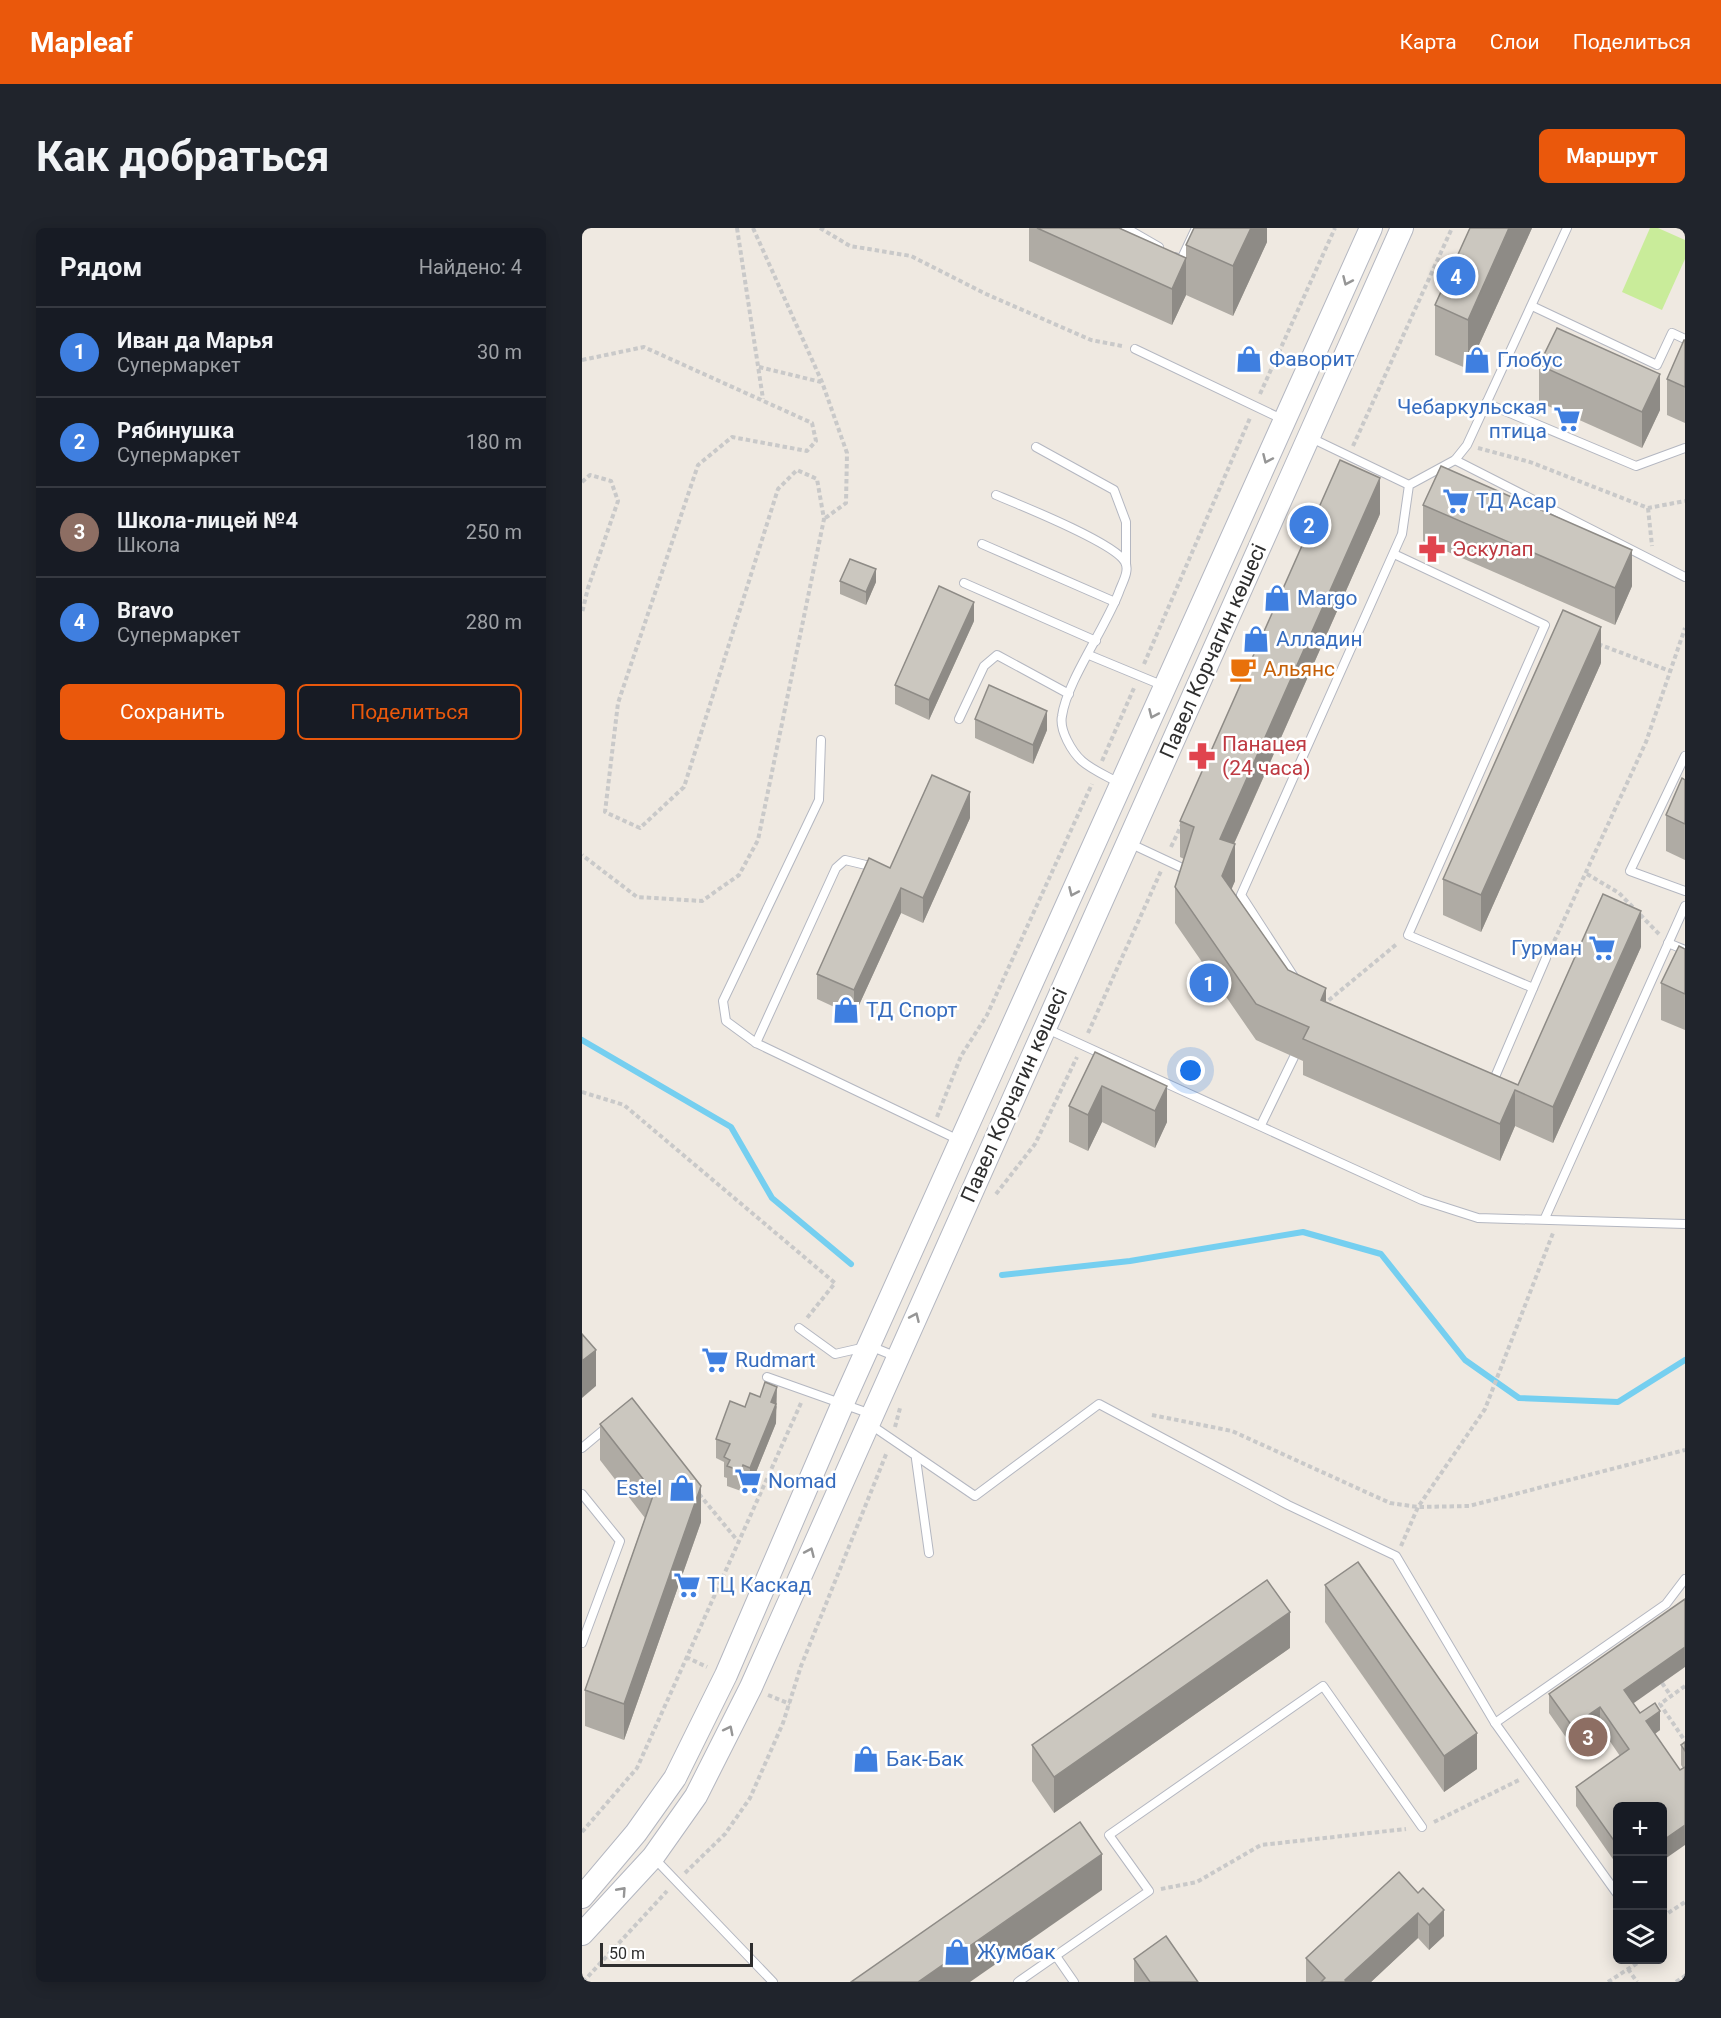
<!DOCTYPE html>
<html lang="ru">
<meta charset="utf-8">
<style>
:root{--surface:#171b24;--page:#20242c;--text:#f1f3f6;--muted:#9ea1a6;--line:#363941;--accent:#ea580c}
body{margin:0;font-family:Roboto,sans-serif;background:var(--page);color:var(--text)}
.controls{position:absolute;right:18px;bottom:18px;display:grid;overflow:hidden;border-radius:9px;box-shadow:0 3px 15px #0003}
.controls button{width:54px;height:54px;display:grid;place-items:center;padding:0;border:0;border-bottom:2px solid var(--line);background:var(--surface);color:var(--text);font:30px sans-serif}
.scale{position:absolute;left:18px;bottom:15px;width:153px;box-sizing:border-box;padding-left:6px;border:3px solid #2e2e2e;border-top:0;font-size:16px;line-height:21px;white-space:nowrap;color:#2e2e2e;-webkit-text-stroke:4px #fff;paint-order:stroke}
.you{position:absolute;left:609px;top:843px;width:21px;height:21px;margin:-15px;border:4px solid #fff;border-radius:50%;background:#1a73e8;box-shadow:0 0 0 9px #1a73e833}
.badge{display:grid;place-items:center;width:39px;height:39px;border-radius:50%;background:var(--accent);color:#fff;font-size:20px;font-weight:700}
.pin{position:absolute;translate:-50% -50%;border:3px solid #fff;box-shadow:0 2px 6px #0006}
.list{margin:0;padding:0;list-style:none}
h2{display:flex;justify-content:space-between;align-items:center;height:78px;margin:0;padding:0 24px;font-size:26px}
h2 small{font-size:20px;font-weight:400;color:var(--muted)}
.list li{display:grid;grid-template-columns:39px 1fr auto;gap:18px;align-items:center;box-sizing:border-box;height:90px;padding:0 24px;border-top:2px solid var(--line)}
.list b{display:block;font-size:22px;white-space:nowrap}
.list p{margin:0;font-size:20px;white-space:nowrap;color:var(--muted)}
.list em{font-size:20px;font-style:normal;color:var(--muted)}
.actions{display:flex;gap:12px;padding:18px 24px}
.actions a{flex:1;padding:14px 0;border:2px solid var(--accent);border-radius:9px;text-align:center;font-size:21px;color:var(--accent)}
.actions .main{background:var(--accent);color:#fff}
.icon{flex:none;width:33px;height:33px;fill:none;stroke:currentColor;stroke-width:2;stroke-linecap:round;stroke-linejoin:round}
.map{position:relative;flex:none;width:1103px;height:1754px;overflow:hidden;border-radius:9px}
header{display:flex;align-items:center;gap:36px;box-sizing:border-box;height:84px;padding:0 30px;background:var(--accent);color:#fff}
header strong{font-size:28px}
nav{display:flex;gap:33px;margin-inline-start:auto;font-size:21px}
.intro{display:flex;align-items:center;justify-content:space-between;box-sizing:border-box;height:144px;padding:0 36px}
h1{margin:0;font-size:42px}
.button{padding:15px 27px;border-radius:9px;background:var(--accent);color:#fff;font-size:21px;font-weight:700}
main{display:flex;gap:36px;padding:0 36px}
aside{flex:1;background:var(--surface);border-radius:9px;box-shadow:0 3px 15px #0003}
.map>svg:first-child{display:block}
</style>
<header>
<strong>Mapleaf</strong>
<nav><a>Карта</a><a>Слои</a><a>Поделиться</a></nav>
</header>
<div class="intro"><h1>Как добраться</h1><a class="button">Маршрут</a></div>
<main>
<aside>
<h2>Рядом<small>Найдено: 4</small></h2>
<ul class="list">
<li><span class="badge" style="background:#3f7fe0">1</span><div><b>Иван да Марья</b><p>Супермаркет</p></div><em>30 m</em></li>
<li><span class="badge" style="background:#3f7fe0">2</span><div><b>Рябинушка</b><p>Супермаркет</p></div><em>180 m</em></li>
<li><span class="badge" style="background:#8d6e63">3</span><div><b>Школа-лицей №4</b><p>Школа</p></div><em>250 m</em></li>
<li><span class="badge" style="background:#3f7fe0">4</span><div><b>Bravo</b><p>Супермаркет</p></div><em>280 m</em></li>
</ul>
<div class="actions"><a class="main">Сохранить</a><a>Поделиться</a></div>
</aside>
<div class="map">
<svg width="1103" height="1754" viewBox="0 0 1103 1754">
<rect width="100%" height="100%" fill="#efe9e1"/>
<polygon fill="#c9ec9a" points="1068,0 1076,0 1103,12 1103,31 1080,82 1040,64"/>
<g fill="none" stroke-linecap="round" stroke-linejoin="round">
<g stroke="#75cff0" stroke-width="6">
<polyline points="0,812 149,899 190,970 269,1036"/>
<polyline points="420,1047 548,1033 721,1004 799,1026 883,1132 937,1170 1036,1174 1103,1132"/>
</g>
<defs>
<g id="lane">
<polyline points="544,0 577,19"/>
<polyline points="593,29 599,32 614,0"/>
<polyline points="950,78 1075,137 1090,105 1103,111"/>
<polyline points="553,121 702,192"/>
<polyline points="904,175 1054,238 1103,220"/>
<polyline points="727,209 827,257"/>
<polyline points="454,219 532,262 544,294 544,335"/>
<polyline points="873,232 1103,349"/>
<path d="M414,267C438,277 533,315 543,334C548,343 540,355 537,364C523,401 485,453 480,488C477,502 490,524 500,533C510,542 527,549 539,556"/>
<polyline points="400,316 533,374"/>
<polyline points="812,326 963,397 826,707 951,760"/>
<polyline points="382,355 514,413"/>
<polyline points="507,427 582,458"/>
<polyline points="377,491 402,438 415,427 487,466"/>
<polyline points="239,512 237,572 141,773 144,793 174,815 379,913"/>
<polyline points="1103,528 1048,643 1103,663"/>
<polyline points="547,615 609,644"/>
<polyline points="1086,715 1103,722"/>
<polyline points="714,752 659,667 820,306 827,257 873,232 885,217 985,0"/>
<polyline points="463,800 840,972 896,990 1103,996"/>
<polyline points="174,815 254,640 263,632 288,638"/>
<polyline points="910,856 964,730"/>
<polyline points="679,897 712,829"/>
<polyline points="963,990 1103,678"/>
<polyline points="217,1100 253,1126 288,1118 315,1129"/>
<polyline points="185,1149 289,1186"/>
<polyline points="289,1197 393,1268 517,1176 706,1277 814,1328 913,1495 1036,1667"/>
<polyline points="0,1220 25,1199"/>
<polyline points="334,1231 347,1325"/>
<polyline points="0,1266 38,1313 0,1415"/>
<polyline points="913,1495 1084,1376 1103,1351"/>
<polyline points="73,1631 191,1754"/>
<polyline points="474,1728 492,1754"/>
<polyline points="436,1754 567,1663 527,1607 741,1458 840,1599"/>
</g>
<g id="secondary">
<polyline points="0,1669 54,1605 93,1550 144,1447 261,1175 789,0"/>
<polyline points="0,1706 71,1629 114,1568 169,1459 820,0"/>
</g>
</defs>
<use href="#lane" stroke="#b4b7c1" stroke-width="10"/>
<use href="#secondary" stroke="#b4b7c1" stroke-width="24"/>
<g stroke="#c9c9c9" stroke-width="4" stroke-dasharray="4.5 3" stroke-linecap="butt">
<polyline points="155,0 181,171"/>
<polyline points="171,0 240,154 265,225 264,275 242,291"/>
<polyline points="238,0 268,18 329,28 404,66 509,112 540,118"/>
<polyline points="0,132 62,119 230,195 234,213 225,223 150,209 116,237 36,475 23,584 58,600 102,559 196,261 215,242 235,251 242,291 176,612 157,647 120,673 55,669 0,627"/>
<polyline points="177,139 239,154"/>
<polyline points="678,166 753,0"/>
<polyline points="771,218 870,0"/>
<polyline points="896,220 948,234 1066,280 1103,273"/>
<polyline points="0,254 8,247 29,253 36,273 6,360 0,385"/>
<polyline points="1066,280 1070,318"/>
<polyline points="1016,416 1088,443"/>
<polyline points="562,436 668,190"/>
<polyline points="520,533 552,460"/>
<polyline points="589,619 600,596"/>
<polyline points="1005,646 1037,665 1077,706"/>
<polyline points="969,720 1064,514 1103,400"/>
<polyline points="741,777 816,715"/>
<polyline points="506,805 579,643"/>
<polyline points="0,864 42,877 253,1055 225,1090"/>
<polyline points="355,889 379,828 405,787 510,556"/>
<polyline points="414,966 453,916 495,829"/>
<polyline points="570,1187 650,1203 808,1275 836,1279 887,1278 1103,1222"/>
<polyline points="313,1199 318,1180"/>
<polyline points="117,1266 155,1312"/>
<polyline points="819,1318 836,1279 903,1181 971,1005"/>
<polyline points="104,1429 125,1439"/>
<polyline points="1080,1455 1089,1468"/>
<polyline points="1103,1458 1078,1476 1103,1513"/>
<polyline points="186,1467 208,1476"/>
<polyline points="852,1594 939,1551"/>
<polyline points="0,1604 55,1540 219,1175"/>
<polyline points="103,1645 143,1606 168,1570 201,1495 219,1438 305,1224"/>
<polyline points="579,1661 615,1654 679,1617 824,1601"/>
<polyline points="1080,1689 1103,1674"/>
<polyline points="1046,1741 1055,1754"/>
<polyline points="1,1754 85,1663"/>
<polyline points="1026,1754 1060,1732"/>
<polyline points="1094,1754 1103,1748"/>
</g>
<use href="#lane" stroke="#fff" stroke-width="8"/>
<use href="#secondary" stroke="#fff" stroke-width="22"/>
</g>
<g fill="#afaba4">
<polygon points="447,0 537,0 604,30 604,17 685,0 685,14 651,88 604,67 590,97 447,33"/>
<polygon points="888,0 950,0 886,141 853,127 853,77"/>
<polygon points="1103,112 1103,195 1085,187 1085,151"/>
<polygon points="957,137 1078,182 1060,220 957,174"/>
<polygon points="841,277 1050,358 1033,397 841,313"/>
<polygon points="798,286 652,616 653,653 649,661 706,742 744,774 936,857 1059,719 971,915 933,898 918,933 721,847 721,833 674,812 593,695 593,659 602,631 598,629 598,593"/>
<polygon points="258,353 294,354 284,377 258,366"/>
<polygon points="392,393 347,492 313,476 313,457"/>
<polygon points="1019,435 899,704 861,687 861,651"/>
<polygon points="393,491 465,502 451,536 393,510"/>
<polygon points="1103,552 1103,632 1084,623 1084,587"/>
<polygon points="388,590 341,695 319,685 272,788 235,771 235,746 308,640"/>
<polygon points="1103,721 1103,802 1079,792 1079,755"/>
<polygon points="513,824 585,894 573,920 520,894 506,923 487,914 487,878"/>
<polygon points="195,1178 194,1182 194,1195 168,1259 161,1256 159,1263 145,1258 145,1250 142,1249 142,1234 134,1230 134,1211"/>
<polygon points="18,1196 119,1294 42,1512 3,1498 3,1462 63,1290 18,1232"/>
<polygon points="743,1357 895,1541 862,1564 743,1394"/>
<polygon points="708,1420 472,1585 450,1553 450,1517"/>
<polygon points="967,1466 1051,1475 1058,1485 1078,1502 1073,1506 1098,1542 1101,1540 1099,1537 1099,1517 1103,1514 1103,1617 1035,1578 1035,1637 994,1578 994,1559 1038,1528 1018,1499 990,1518 967,1485"/>
<polygon points="817,1644 862,1708 847,1722 836,1710 789,1754 724,1754 724,1730"/>
<polygon points="552,1731 616,1754 552,1754"/>
</g>
<g fill="#8e8b86">
<polygon points="669,0 685,0 685,14 651,88 651,38"/>
<polygon points="927,0 950,0 886,141 886,92"/>
<polygon points="604,30 604,67 590,97 590,61"/>
<polygon points="1078,146 1078,182 1060,220 1060,184"/>
<polygon points="798,250 798,286 638,647 638,611"/>
<polygon points="1050,322 1050,358 1033,397 1033,360"/>
<polygon points="294,341 294,354 284,377 284,364"/>
<polygon points="392,374 392,393 347,492 347,472"/>
<polygon points="1019,399 1019,435 899,704 899,667"/>
<polygon points="465,483 465,502 451,536 451,517"/>
<polygon points="388,564 388,590 341,695 341,670"/>
<polygon points="653,616 653,653 640,684 640,648"/>
<polygon points="319,660 319,685 272,788 272,762"/>
<polygon points="1059,683 1059,719 971,915 971,879"/>
<polygon points="744,760 744,796 739,772"/>
<polygon points="520,858 520,894 506,923 506,887"/>
<polygon points="585,858 585,894 573,920 573,883"/>
<polygon points="933,862 933,898 918,933 918,896"/>
<polygon points="14,1122 14,1158 0,1170 0,1133"/>
<polygon points="195,1159 194,1195 168,1259 168,1240 189,1174"/>
<polygon points="161,1237 161,1256 159,1263 159,1243"/>
<polygon points="119,1258 119,1294 42,1512 42,1476"/>
<polygon points="708,1384 708,1420 472,1585 472,1549"/>
<polygon points="1103,1419 1103,1439 1042,1482 1042,1462"/>
<polygon points="1018,1479 1018,1499 990,1518 990,1498"/>
<polygon points="1078,1483 1078,1502 1064,1512 1064,1493"/>
<polygon points="895,1505 895,1541 862,1564 862,1528"/>
<polygon points="1103,1597 1103,1617 1080,1633 1080,1613"/>
<polygon points="520,1626 520,1662 388,1754 336,1754"/>
<polygon points="862,1682 862,1708 847,1722 847,1697"/>
<polygon points="836,1685 836,1710 789,1754 763,1754 763,1752"/>
</g>
<g fill="#cbc7bf" stroke="#8e8b86" stroke-width="1.5">
<polygon points="455,0 537,0 604,30 590,61"/>
<polygon points="612,0 669,0 651,38 604,17"/>
<polygon points="888,0 927,0 886,92 853,77"/>
<polygon points="975,100 1078,146 1060,184 957,137"/>
<polygon points="1102,112 1103,112 1103,159 1085,151"/>
<polygon points="758,232 798,250 638,611 653,616 640,648 706,742 744,760 739,772 936,857 1021,666 1059,683 971,879 933,862 918,896 721,811 727,799 674,776 593,659 612,599 598,593"/>
<polygon points="859,238 1050,322 1033,360 841,277"/>
<polygon points="268,331 294,341 284,364 258,353"/>
<polygon points="357,358 392,374 347,472 313,457"/>
<polygon points="981,382 1019,399 899,667 861,651"/>
<polygon points="407,457 465,483 451,517 393,491"/>
<polygon points="350,547 388,564 341,670 319,660 272,762 235,746 287,630 308,640"/>
<polygon points="1100,550 1103,552 1103,596 1084,587"/>
<polygon points="1097,718 1103,721 1103,766 1079,755"/>
<polygon points="513,824 585,858 573,883 520,858 506,887 487,878"/>
<polygon points="0,1106 14,1122 0,1133"/>
<polygon points="183,1154 195,1159 189,1174 194,1176 168,1240 161,1237 159,1243 145,1238 148,1232 142,1229 148,1216 134,1211 148,1173 163,1179 168,1165 178,1169"/>
<polygon points="50,1170 119,1258 42,1476 3,1462 72,1265 18,1196"/>
<polygon points="776,1334 895,1505 862,1528 743,1357"/>
<polygon points="685,1352 708,1384 472,1549 450,1517"/>
<polygon points="1103,1371 1103,1419 1042,1462 1058,1485 1073,1475 1078,1483 1064,1493 1098,1542 1103,1539 1103,1597 1080,1613 1080,1578 1035,1578 1035,1617 994,1559 1047,1521 1018,1479 990,1498 967,1466"/>
<polygon points="1103,1514 1103,1523 1099,1517"/>
<polygon points="498,1594 520,1626 336,1754 269,1754"/>
<polygon points="817,1644 836,1665 841,1660 862,1682 847,1697 836,1685 763,1752 764,1754 739,1754 743,1750 724,1730"/>
<polygon points="584,1708 616,1754 568,1754 552,1731"/>
</g>
<defs><path id="oneway-chevron" d="M-2-3.5L2.5 0L-2 3.5" fill="none" stroke-width="1.6" stroke-linecap="round" stroke-linejoin="round" transform="scale(1.5)"/></defs>
<g stroke="#969696">
<use href="#oneway-chevron" transform="translate(765 53) rotate(114)"/>
<use href="#oneway-chevron" transform="translate(685 231) rotate(114)"/>
<use href="#oneway-chevron" transform="translate(571 486) rotate(114)"/>
<use href="#oneway-chevron" transform="translate(491 664) rotate(114)"/>
<use href="#oneway-chevron" transform="translate(333 1089) rotate(-66)"/>
<use href="#oneway-chevron" transform="translate(228 1324) rotate(-66)"/>
<use href="#oneway-chevron" transform="translate(147 1502) rotate(-63)"/>
<use href="#oneway-chevron" transform="translate(40 1663) rotate(-48)"/>
</g>
<defs>
<symbol id="shop-bare" viewBox="-9 -9 18 18"><path d="M-5-2.5h2.3a2.7 3.5 0 0 1 5.4 0H5L5.5 6h-11ZM-1.5-2.5h3a1.5 2.3 0 0 0-3 0Z" fill="#3f7fe0" stroke="#fff" stroke-width="2.5" paint-order="stroke"/></symbol>
<symbol id="supermarket-bare" viewBox="-9 -9 18 18"><path d="M-6-5.5h2.5l.6 2H6L4.5 2H-2.5L-4.4-4H-6ZM-1.5 3.2a1.3 1.3 0 1 0 .1 0ZM3 3.2a1.3 1.3 0 1 0 .1 0Z" fill="#3f7fe0" stroke="#fff" stroke-width="2.5" paint-order="stroke"/></symbol>
<symbol id="pharmacy-bare" viewBox="-9 -9 18 18"><path d="M-2-6h4v4h4v4h-4v4h-4v-4h-4v-4h4Z" fill="#e0444e" stroke="#fff" stroke-width="2.5" paint-order="stroke"/></symbol>
<symbol id="cafe-bare" viewBox="-9 -9 18 18"><path d="M-5.5-4.5H6V0H3Q3 3.5 0 3.5H-2.5Q-5.5 3.5-5.5 0ZM3-3.2v2h1.7v-2ZM-6 4.5H4V6H-6Z" fill="#e8710a" stroke="#fff" stroke-width="2.5" paint-order="stroke"/></symbol>
</defs>
<g fill-rule="evenodd">
<use href="#shop-bare" x="648" y="112" width="38" height="38"/>
<use href="#shop-bare" x="876" y="113" width="38" height="38"/>
<use href="#supermarket-bare" x="966" y="172" width="38" height="38"/>
<use href="#supermarket-bare" x="855" y="254" width="38" height="38"/>
<use href="#pharmacy-bare" x="831" y="302" width="38" height="38"/>
<use href="#shop-bare" x="676" y="351" width="38" height="38"/>
<use href="#shop-bare" x="655" y="392" width="38" height="38"/>
<use href="#cafe-bare" x="642" y="422" width="38" height="38"/>
<use href="#pharmacy-bare" x="601" y="509" width="38" height="38"/>
<use href="#supermarket-bare" x="1001" y="701" width="38" height="38"/>
<use href="#shop-bare" x="245" y="763" width="38" height="38"/>
<use href="#supermarket-bare" x="114" y="1113" width="38" height="38"/>
<use href="#supermarket-bare" x="147" y="1234" width="38" height="38"/>
<use href="#shop-bare" x="81" y="1241" width="38" height="38"/>
<use href="#supermarket-bare" x="86" y="1338" width="38" height="38"/>
<use href="#shop-bare" x="265" y="1512" width="38" height="38"/>
<use href="#shop-bare" x="356" y="1705" width="38" height="38"/>
</g>
<g text-anchor="middle" stroke-width="5" stroke-linejoin="round" paint-order="stroke">
<g font-size="21" fill="#366cbe" stroke="#fff" text-anchor="start">
<text x="687" y="138">Фаворит</text>
<text x="915" y="139">Глобус</text>
<text x="965" y="186" text-anchor="end">Чебаркульская<tspan x="965" dy="24">птица</tspan></text>
<text x="894" y="280">ТД Асар</text>
<text x="715" y="377">Margo</text>
<text x="694" y="418">Алладин</text>
<text x="1000" y="727" text-anchor="end">Гурман</text>
<text x="284" y="789">ТД Спорт</text>
<text x="153" y="1139">Rudmart</text>
<text x="186" y="1260">Nomad</text>
<text x="80" y="1267" text-anchor="end">Estel</text>
<text x="125" y="1364">ТЦ Каскад</text>
<text x="304" y="1538">Бак-Бак</text>
<text x="395" y="1731">Жумбак</text>
</g>
<g font-size="21" fill="#be3a42" stroke="#fff" text-anchor="start">
<text x="870" y="328">Эскулап</text>
<text x="640" y="523">Панацея<tspan x="640" dy="24">(24 часа)</tspan></text>
</g>
<g font-size="21" fill="#2e2e2e" stroke="#fff">
<text transform="translate(631 423) rotate(-66)" y="7">Павел Корчагин көшесі</text>
<text transform="translate(432 867) rotate(-66)" y="7">Павел Корчагин көшесі</text>
</g>
<g font-size="21" fill="#c56008" stroke="#fff" text-anchor="start">
<text x="681" y="448">Альянс</text>
</g>
</g>
</svg>
<div class="controls">
<button>+</button>
<button>−</button>
<button><svg class="icon" aria-label="layers" viewBox="0 0 24 24"><path d="M12 4l9 5-9 5-9-5zM3 14l9 5 9-5"/></svg></button>
</div>
<div class="scale">50 m</div>
<div class="you"></div>
<div class="pin badge" style="left:627px;top:755px;background:#3f7fe0">1</div>
<div class="pin badge" style="left:727px;top:297px;background:#3f7fe0">2</div>
<div class="pin badge" style="left:1006px;top:1509px;background:#8d6e63">3</div>
<div class="pin badge" style="left:874px;top:48px;background:#3f7fe0">4</div>
</div>
</main>
